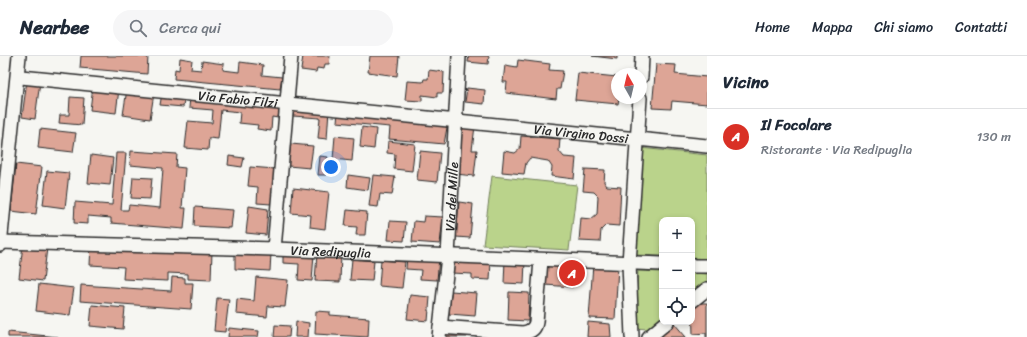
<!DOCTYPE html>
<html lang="it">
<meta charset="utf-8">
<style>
:root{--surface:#fff;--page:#f6f6f7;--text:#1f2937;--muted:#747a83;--line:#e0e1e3;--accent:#d93025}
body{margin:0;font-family:Sriracha,sans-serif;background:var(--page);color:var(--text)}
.controls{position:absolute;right:12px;bottom:12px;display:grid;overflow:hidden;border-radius:8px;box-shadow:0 2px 6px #0003}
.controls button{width:36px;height:36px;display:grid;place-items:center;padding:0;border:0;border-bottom:1px solid var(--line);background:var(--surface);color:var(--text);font:20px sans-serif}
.compass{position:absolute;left:611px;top:12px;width:36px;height:36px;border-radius:50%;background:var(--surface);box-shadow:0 2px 6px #0003;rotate:352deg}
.you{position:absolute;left:331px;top:111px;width:14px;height:14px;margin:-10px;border:3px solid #fff;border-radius:50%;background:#1a73e8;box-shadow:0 0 0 6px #1a73e833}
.badge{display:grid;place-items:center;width:26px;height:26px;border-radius:50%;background:var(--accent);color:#fff;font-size:13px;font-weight:700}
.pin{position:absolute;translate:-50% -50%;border:2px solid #fff;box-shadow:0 1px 4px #0006}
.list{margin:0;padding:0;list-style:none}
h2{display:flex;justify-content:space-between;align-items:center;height:52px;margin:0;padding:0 16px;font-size:17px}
h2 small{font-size:13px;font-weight:400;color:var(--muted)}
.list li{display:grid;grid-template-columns:26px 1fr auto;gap:12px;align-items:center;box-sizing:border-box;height:56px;padding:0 16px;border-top:1px solid var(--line)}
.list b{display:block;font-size:15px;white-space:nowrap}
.list p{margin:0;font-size:13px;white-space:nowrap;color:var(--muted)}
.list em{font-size:13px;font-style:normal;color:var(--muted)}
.icon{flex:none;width:22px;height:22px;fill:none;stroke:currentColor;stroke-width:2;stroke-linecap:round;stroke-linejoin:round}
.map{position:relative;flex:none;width:707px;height:281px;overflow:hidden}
header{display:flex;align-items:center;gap:24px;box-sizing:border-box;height:56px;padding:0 20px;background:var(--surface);border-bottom:1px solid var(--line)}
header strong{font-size:19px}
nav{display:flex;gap:22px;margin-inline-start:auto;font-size:14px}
.search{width:280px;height:36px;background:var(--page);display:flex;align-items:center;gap:10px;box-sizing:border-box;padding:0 14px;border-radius:22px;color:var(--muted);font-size:15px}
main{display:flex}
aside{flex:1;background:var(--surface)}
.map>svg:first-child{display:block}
</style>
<header>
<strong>Nearbee</strong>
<div class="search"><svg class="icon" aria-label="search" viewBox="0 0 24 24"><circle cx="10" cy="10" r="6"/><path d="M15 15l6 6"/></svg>Cerca qui</div>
<nav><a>Home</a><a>Mappa</a><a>Chi siamo</a><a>Contatti</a></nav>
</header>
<main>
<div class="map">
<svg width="707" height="281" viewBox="0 0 707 281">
<rect width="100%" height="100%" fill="#f6f6f2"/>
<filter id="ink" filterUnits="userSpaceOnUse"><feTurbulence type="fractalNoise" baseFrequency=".025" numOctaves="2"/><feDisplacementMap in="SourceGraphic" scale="8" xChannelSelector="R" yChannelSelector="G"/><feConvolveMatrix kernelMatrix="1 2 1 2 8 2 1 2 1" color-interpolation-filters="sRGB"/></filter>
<g filter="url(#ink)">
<g fill="#bad38b" stroke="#727f5b">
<polygon points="640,92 707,99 707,203 692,202 692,164 662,164 662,200 635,199"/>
<polygon points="492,120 577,129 569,194 483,189"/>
<polygon points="638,215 662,216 662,262 648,273 635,272"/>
<polygon points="692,217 707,218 707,227 692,239"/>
</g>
<g fill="#dda596" stroke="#2b2b2b">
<polygon points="81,0 139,0 148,1 147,18 80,12"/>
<polygon points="303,0 330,0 329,8 325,8 324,13 317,12 316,16 301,14"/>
<polygon points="370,0 399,0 397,20 368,16"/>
<polygon points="469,0 489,0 488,8 468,6"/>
<polygon points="592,0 617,0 617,3"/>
<polygon points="180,2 192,4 191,13 201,14 202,5 224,8 223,14 239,16 240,6 263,9 262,19 282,21 280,33 174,23 175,13 179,14"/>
<polygon points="518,4 550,8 549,14 563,15 560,33 557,33 556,43 506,37 507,26 503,26 505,9 517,11"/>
<polygon points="656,8 676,9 675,18 707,21 707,48 672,45 671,53 652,52"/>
<polygon points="429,14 444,16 443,37 437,37 437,41 422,39 422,45 405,44 407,25 423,26 424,23 428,23"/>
<polygon points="578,17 617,21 617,42 619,42 618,48 575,44"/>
<polygon points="27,24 40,26 35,63 22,61"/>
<polygon points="93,30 119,33 116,57 90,54"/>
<polygon points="467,32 485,34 484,48 465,46"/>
<polygon points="127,33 154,37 150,63 123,59"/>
<polygon points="162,37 185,39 183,51 160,49"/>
<polygon points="70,41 84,42 82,69 59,67 60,59 69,59"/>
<polygon points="190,41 280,49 278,62 272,61 271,75 257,73 258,69 239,67 240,56 221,54 218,83 209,82 208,94 185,92 188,65 212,67 213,54 189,52"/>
<polygon points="294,50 329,53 327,83 318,82 320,62 293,60"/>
<polygon points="338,55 448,66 444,88 389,83 390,71 337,66"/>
<polygon points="461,68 475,70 472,94 477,94 474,120 456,118"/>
<polygon points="362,71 376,73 374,93 360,91"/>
<polygon points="40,73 76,77 73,96 38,92"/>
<polygon points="335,80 354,82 352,105 333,103"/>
<polygon points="521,80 560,83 559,95 564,101 576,102 574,123 551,120 552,111 548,105 530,102 526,107 524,118 502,116 504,95 515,97 520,93"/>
<polygon points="388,85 415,88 412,115 394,113 395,98 387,97"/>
<polygon points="291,88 313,90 310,112 288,110"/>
<polygon points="131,95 177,98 176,111 185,112 182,152 186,152 184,173 111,167 111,162 88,160 88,168 74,167 75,146 112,149 116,97 126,97 121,154 128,154 129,149 160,152 163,112 130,109"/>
<polygon points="420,95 440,97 437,126 417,124"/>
<polygon points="91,99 113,102 110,129 88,127"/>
<polygon points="229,100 244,102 242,111 228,109"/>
<polygon points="320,100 328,101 327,119 318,119"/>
<polygon points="16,108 42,111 36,158 11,155"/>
<polygon points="250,111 275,113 271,148 257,147 258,131 248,130"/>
<polygon points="585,113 605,114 604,126 607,130 621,131 619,170 606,169 601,174 600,186 579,185 581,162 591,163 597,158 598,140 594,136 583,135"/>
<polygon points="47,115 69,117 65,152 43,149"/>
<polygon points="348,119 370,122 368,134 347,131"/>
<polygon points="373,119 395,121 392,139 380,138 378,151 369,150"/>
<polygon points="133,121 152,122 150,143 131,142"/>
<polygon points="293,132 329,136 325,173 310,171 311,159 291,157"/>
<polygon points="459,146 473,148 470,182 456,181"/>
<polygon points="249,150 268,153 266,179 246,177"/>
<polygon points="195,151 233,154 231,172 194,170"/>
<polygon points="347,154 367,156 365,179 356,179 357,171 345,170"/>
<polygon points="424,160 443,161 440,188 412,186 414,165 423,166"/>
<polygon points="390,165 406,166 404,185 388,184"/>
<polygon points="23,189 47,192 43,225 19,222"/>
<polygon points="91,189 212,195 211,224 188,223 188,218 168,217 168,225 123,223 124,211 90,209"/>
<polygon points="235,196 271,197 270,215 235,213"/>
<polygon points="283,196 314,198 312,225 298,224 299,208 283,207"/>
<polygon points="317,197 341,198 340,226 315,225"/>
<polygon points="407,200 439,202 437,224 420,223 421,214 406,213"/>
<polygon points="452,201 491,205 490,224 472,223 472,218 451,217"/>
<polygon points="352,203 374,205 372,225 350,224"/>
<polygon points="381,204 405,206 402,232 379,230"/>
<polygon points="505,204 525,205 524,228 504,227"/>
<polygon points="547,206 574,208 573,231 545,229"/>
<polygon points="593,208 618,210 615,263 589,262"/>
<polygon points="172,221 185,222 185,227 193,227 191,253 80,245 81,229 171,235"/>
<polygon points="256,221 288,224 285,251 268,250 267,261 236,258 237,243 254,245"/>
<polygon points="39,228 74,232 70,259 36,255"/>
<polygon points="451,235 477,237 475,260 449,258"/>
<polygon points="509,236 529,237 528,265 508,264"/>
<polygon points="410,239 430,241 428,265 407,263"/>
<polygon points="217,242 229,243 225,276 214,275"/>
<polygon points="692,247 707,247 707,281 706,281 706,277 693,278"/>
<polygon points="92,249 125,252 123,273 90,270"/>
<polygon points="316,255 330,256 330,259 369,262 368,281 315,278"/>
<polygon points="296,265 309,267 308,281 295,281"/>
<polygon points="588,266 610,268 611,281 587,281"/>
<polygon points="672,266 673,266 686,281 654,281"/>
<polygon points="275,269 290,270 289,281 274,281"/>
<polygon points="229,272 259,275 258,281 228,281"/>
<polygon points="445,273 468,276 467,281 445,281"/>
<polygon points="8,276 58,281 8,281"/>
</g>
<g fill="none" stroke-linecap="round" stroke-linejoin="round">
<defs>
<g id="minor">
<path id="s1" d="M21,21L707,90"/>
<polyline points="641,21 642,0"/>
<path id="s2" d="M0,186L274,193L662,208"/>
<polyline points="0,189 19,0"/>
<polyline points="274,193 291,0"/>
<polyline points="692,210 707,210"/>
<polyline points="692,245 707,233"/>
<path d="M440,271L523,277C530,276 535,273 536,266L541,204"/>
<path id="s3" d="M439,281L448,200L459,0"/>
<polyline points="632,281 629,207 640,42"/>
<polyline points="649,281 667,266"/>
</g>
</defs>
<use href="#minor" stroke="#2b2b2b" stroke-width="16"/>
<use href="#minor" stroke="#f6f6f2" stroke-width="13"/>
</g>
</g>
<g text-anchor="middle" stroke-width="3.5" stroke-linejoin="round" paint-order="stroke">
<g font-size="13" fill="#2b2b2b" stroke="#f6f6f2">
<text dy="5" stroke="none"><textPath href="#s1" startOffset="218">Via Fabio Filzi</textPath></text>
<text dy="5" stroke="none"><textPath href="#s1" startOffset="563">Via Virgino Dossi</textPath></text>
<text dy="5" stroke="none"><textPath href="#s3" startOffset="141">Via dei Mille</textPath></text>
<text dy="5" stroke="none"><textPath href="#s2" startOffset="331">Via Redipuglia</textPath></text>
</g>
</g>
</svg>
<div class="controls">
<button>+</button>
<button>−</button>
<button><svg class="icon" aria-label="locate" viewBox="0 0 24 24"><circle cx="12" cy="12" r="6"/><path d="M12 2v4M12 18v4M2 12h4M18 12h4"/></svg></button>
</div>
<svg class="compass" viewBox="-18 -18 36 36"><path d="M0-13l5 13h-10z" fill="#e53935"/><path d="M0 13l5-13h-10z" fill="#747a83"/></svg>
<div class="you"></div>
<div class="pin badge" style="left:572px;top:217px">A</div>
</div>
<aside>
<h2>Vicino<small></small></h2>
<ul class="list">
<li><span class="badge">A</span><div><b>Il Focolare</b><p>Ristorante · Via Redipuglia</p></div><em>130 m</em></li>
</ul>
</aside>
</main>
